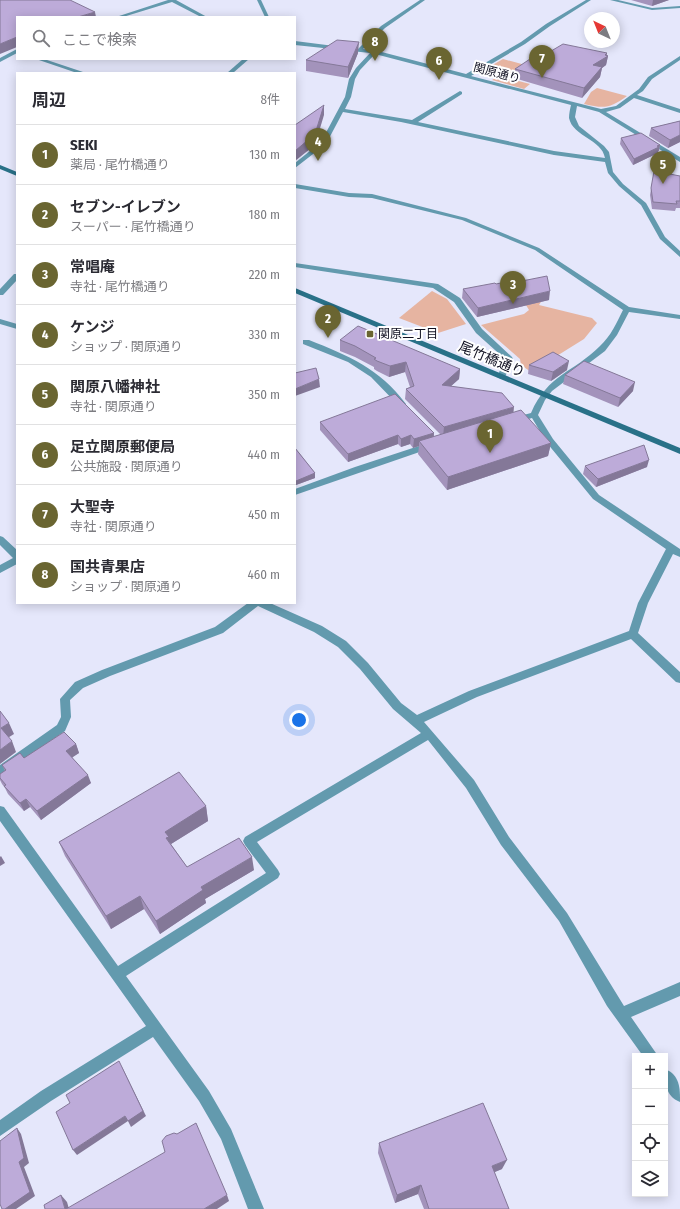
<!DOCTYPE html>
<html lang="ja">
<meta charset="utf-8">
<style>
:root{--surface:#fff;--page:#f2f2f3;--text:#2b2b33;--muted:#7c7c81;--line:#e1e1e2;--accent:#6a6531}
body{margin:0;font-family:"Fira Sans Condensed","Noto Sans JP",sans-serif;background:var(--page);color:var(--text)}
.controls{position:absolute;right:12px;bottom:12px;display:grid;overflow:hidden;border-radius:0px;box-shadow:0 2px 10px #0003}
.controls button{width:36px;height:36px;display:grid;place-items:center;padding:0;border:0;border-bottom:1px solid var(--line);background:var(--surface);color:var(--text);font:20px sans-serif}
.compass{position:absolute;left:584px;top:12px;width:36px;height:36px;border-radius:50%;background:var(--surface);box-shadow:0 2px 10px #0003;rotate:317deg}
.you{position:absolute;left:299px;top:720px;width:14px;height:14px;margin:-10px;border:3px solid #fff;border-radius:50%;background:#1a73e8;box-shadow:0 0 0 6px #1a73e833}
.badge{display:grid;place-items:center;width:26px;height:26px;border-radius:50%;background:var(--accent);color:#fff;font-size:13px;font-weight:700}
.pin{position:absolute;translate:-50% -33px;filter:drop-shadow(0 1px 2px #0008)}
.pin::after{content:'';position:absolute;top:21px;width:14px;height:12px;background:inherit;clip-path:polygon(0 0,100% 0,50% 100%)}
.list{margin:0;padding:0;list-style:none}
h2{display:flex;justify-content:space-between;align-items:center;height:52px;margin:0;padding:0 16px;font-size:17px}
h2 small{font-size:13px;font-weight:400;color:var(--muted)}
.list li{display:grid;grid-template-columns:26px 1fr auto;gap:12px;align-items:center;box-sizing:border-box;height:60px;padding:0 16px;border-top:1px solid var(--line)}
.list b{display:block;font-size:15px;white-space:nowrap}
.list p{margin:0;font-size:13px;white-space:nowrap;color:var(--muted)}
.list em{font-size:13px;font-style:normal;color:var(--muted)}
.icon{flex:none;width:22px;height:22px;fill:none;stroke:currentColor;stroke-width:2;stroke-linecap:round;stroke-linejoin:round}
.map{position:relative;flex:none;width:680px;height:1209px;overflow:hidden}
.search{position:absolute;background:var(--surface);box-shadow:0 2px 10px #0003;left:16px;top:16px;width:280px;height:44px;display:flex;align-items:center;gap:10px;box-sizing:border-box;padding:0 14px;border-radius:0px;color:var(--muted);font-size:15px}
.panel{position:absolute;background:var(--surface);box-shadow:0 2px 10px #0003;left:16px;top:72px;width:280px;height:532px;border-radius:0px}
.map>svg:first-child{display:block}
</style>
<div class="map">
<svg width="680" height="1209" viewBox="0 0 680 1209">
<rect width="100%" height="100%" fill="#e5e7fb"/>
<g fill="#e6b4a1">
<polygon points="503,59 529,66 511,79 530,84 524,89 492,80 504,72 489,67"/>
<path d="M597,88L627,96C610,108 605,109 584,104L591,92Z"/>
<polygon points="432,291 447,299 466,324 438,333 399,318"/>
<polygon points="546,294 539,305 592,318 597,323 584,339 531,372 521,365 520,359 481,325 524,314 529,310 521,297"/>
</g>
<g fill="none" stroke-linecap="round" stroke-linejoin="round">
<g fill="#639aae" fill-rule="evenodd">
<polygon points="168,0 176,0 207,17 201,17 172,2 123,17 116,17"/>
<polygon points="257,0 261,0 269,17 265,17"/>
<path d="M420,0H425L385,28L363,49L374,50L466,74L521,42L546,24L586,0H591L550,26L525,44L471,76L601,109L616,106L639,89L648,77L680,56V60L652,79L643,91L637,95L680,109V113L634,98L620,108L606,112L680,157V162L599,112L577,106L575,117L579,126L604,146L609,152L613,172L623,184L646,203L665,237L680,251V257L660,239L641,205L619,186L608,173L605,162L554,155L401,122L343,112L326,144L295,168V163L321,142L345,97L349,79L356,68L370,53L295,45V41L358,49L381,26ZM375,54L571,105C570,109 569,114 569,118C573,137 602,139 605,158L554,151L418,122L462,94V92L460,91L412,120L345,109L351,97L355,79L360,70Z"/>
<polygon points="610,0 618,0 652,8 680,6 680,8 652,10"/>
<polygon points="17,49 17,53 0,62 0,58"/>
<polygon points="36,59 44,59 86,73 77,73"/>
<polygon points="243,59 249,59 233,73 227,73"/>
<path d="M295,184L349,193L372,194L466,218L539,248L629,307L680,315V319L629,312L617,335L605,351L552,391L545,400L538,415L553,439L599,495L680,549V557L673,554L648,603L638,633L680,672V683L676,682L631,639L477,697L424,722L474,780L509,837L567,913L624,1006L680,982V996L631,1017L658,1056H643L607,1006L559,921L501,845L466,788L428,740L257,842L278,870L280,874L278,878L126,976L209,1091L231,1129L264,1209H248L221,1139L199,1101L153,1037L51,1101L0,1136V1120L41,1091L146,1026L0,821V806L4,807L118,966L266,873L245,845L243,841L245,837L421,733L393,709L360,669L338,647L314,632L258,606L223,633L110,676L83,688L70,700L71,717L65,731L0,776V765L57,725L61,717L60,699L75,682L102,670L215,627L248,603H270L322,626L346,641L368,663L401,703L417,715L469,691L629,631L638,603L666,549L593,499L547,443L532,418L515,423L511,420L512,418L531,413C548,374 573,373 600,346C611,336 617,322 623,310L535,250L462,220L372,198L349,197L295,188Z"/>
<polygon points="295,263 438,284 460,298 482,329 512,357 513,359 505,377 501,379 497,377 505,359 476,333 454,302 433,288 295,267"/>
<polygon points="14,274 17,274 17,280 3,295 0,295 0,289"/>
<polygon points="0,319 17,324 17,329 0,324"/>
<path d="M303,340H309C349,356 379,368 406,404L405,406H399L371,377L348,362L303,344Z"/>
<polygon points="431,442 435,445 434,447 295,495 295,489 355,467"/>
<polygon points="0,536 3,537 17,550 17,564 0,573 0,565 13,558 0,545"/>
<path d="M665,1069C680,1075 680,1088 680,1102C665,1096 665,1083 665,1069Z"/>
</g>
<g fill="#297188" fill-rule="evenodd">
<polygon points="0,165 17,172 17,176 0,169"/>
<polygon points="295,288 680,448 680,454 295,293"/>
</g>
</g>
<g fill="#a393bb">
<polygon points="631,0 669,0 652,6"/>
<polygon points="358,53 348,78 306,71 306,60"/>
<polygon points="607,53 607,55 608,56 606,65 602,68 600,77 582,98 514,78 515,69"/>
<polygon points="680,121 680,142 668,148 649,136 651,128"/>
<polygon points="621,138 660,145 659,151 658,151 658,153 633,165 620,144"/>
<polygon points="654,171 680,176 680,208 676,208 675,211 652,209 650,195"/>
<polygon points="512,283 549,300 477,317 462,298 463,289 496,284"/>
<polygon points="340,340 460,369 459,379 451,386 513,413 551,443 548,456 447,490 418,454 419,446 413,448 410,444 401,447 398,444 348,462 320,430 320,422 434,433 434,437 441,435 405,399 406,389 410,387 405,372 389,377 377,371 374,369 374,367 355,357 340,351"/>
<polygon points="529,365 567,370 551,381 528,374"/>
<polygon points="565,375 633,391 618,407 563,384"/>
<polygon points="295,448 315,473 315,478 296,485 295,484"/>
<polygon points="585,466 647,467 596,487 583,474"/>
<polygon points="76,744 79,753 72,757 91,783 41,820 30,807 24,811 8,794 5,788 2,784 0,780 0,774 5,771 2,765"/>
<polygon points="206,806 208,821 171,844 187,867 254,870 205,899 206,903 160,934 144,909 111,929 65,856 59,842"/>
<polygon points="379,1143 502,1169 494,1172 509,1209 424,1209 418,1194 395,1203 378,1153"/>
</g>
<g fill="#847898">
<polygon points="653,0 669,0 652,6"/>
<polygon points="95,12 96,17 78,17"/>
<polygon points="17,37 17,47 0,54 0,44"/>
<polygon points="359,42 358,53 348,78 348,67"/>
<polygon points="607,53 606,56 608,56 606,65 602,68 600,77 582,98 584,88 593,65"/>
<polygon points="324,105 324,115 315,145 295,161 295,151"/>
<polygon points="680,135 680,142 668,148 670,140"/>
<polygon points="660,145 658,153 633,165 634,159 657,146"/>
<polygon points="550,291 549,300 477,317 478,308"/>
<polygon points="569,361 567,370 551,381 553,372"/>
<polygon points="406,362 405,372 389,377 390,366"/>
<polygon points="460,369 459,379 441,395 442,385"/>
<polygon points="319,379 320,387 295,396 295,389"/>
<polygon points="635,382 633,391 618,407 620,398"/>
<polygon points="514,407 513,417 443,437 444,427"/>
<polygon points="434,433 433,441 419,441 419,446 413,448 414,439"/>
<polygon points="398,435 398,444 348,462 348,454"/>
<polygon points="411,435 410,444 401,447 401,439"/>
<polygon points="551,443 548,456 447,490 448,477"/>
<polygon points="649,460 647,467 596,487 598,479"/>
<polygon points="315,473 315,478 296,485 296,481"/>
<polygon points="9,723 14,734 6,739 1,728"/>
<polygon points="12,741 16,752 0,764 0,750"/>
<polygon points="76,744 79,753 70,759 66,751"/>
<polygon points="88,775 91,783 41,820 37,811"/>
<polygon points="26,799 30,807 24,811 20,803"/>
<polygon points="206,806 208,821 171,844 166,838 165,832"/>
<polygon points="1,856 5,863 0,866 0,857"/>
<polygon points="252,857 254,870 205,899 206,903 160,934 156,921 201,887"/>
<polygon points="140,896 144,909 111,929 106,916"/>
<polygon points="122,1067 146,1116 131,1127 128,1121"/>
<polygon points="125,1116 128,1121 77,1155 73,1150"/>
<polygon points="17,1128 21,1134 29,1163 24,1167 35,1196 16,1209 5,1209 19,1162"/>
<polygon points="507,1160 502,1169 488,1175 492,1166"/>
<polygon points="421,1185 418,1194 395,1203 397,1195"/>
<polygon points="61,1195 67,1202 69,1209 65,1209"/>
<polygon points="227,1195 229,1201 217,1209 204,1209"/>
</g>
<g fill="#bdabd9" stroke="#847898">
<polygon points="0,0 70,0 95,12 78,17 17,17 17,37 0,44"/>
<polygon points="337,40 359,42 348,67 306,60"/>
<polygon points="563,44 607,53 605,55 608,56 593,65 602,67 584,88 515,69 533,57 541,57"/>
<polygon points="324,105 315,134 295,151 295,125"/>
<polygon points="680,121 680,135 670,140 651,128"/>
<polygon points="641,133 660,145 657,146 659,147 634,159 621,138"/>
<polygon points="654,171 680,176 680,201 676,201 677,204 653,202 651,188"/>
<polygon points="547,276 550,291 478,308 463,289 495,283 496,284 510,281 512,283"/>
<polygon points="358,326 460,369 442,385 502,393 514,407 444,427 406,389 414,386 406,362 390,366 377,361 374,359 376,358 355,346 340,340"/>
<polygon points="553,352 569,361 553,372 529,365"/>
<polygon points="584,361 635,382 620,398 565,375"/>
<polygon points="316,368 319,379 295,389 295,373"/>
<polygon points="395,394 434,433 414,439 411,435 401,439 398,435 348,454 320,422"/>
<polygon points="521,410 551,443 448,477 419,441"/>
<polygon points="644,445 649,460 598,479 585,466"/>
<polygon points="295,448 315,473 296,481 295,479"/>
<polygon points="0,711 9,723 1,728 12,741 0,750"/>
<polygon points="64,732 76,744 66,751 88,775 37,811 26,799 20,803 4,786 6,785 0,778 0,774 6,770 2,765 20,753 24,758"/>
<polygon points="179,772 206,806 165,832 169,837 166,838 187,867 239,838 252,857 201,887 203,890 156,921 140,896 106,916 59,842"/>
<polygon points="119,1061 143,1111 128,1121 125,1116 73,1150 56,1112 70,1103 66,1095"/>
<polygon points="483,1103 507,1160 492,1166 509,1209 429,1209 421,1185 397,1195 379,1143"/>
<polygon points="196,1123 227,1195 204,1209 66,1209 165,1152 162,1141 166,1136 174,1133 177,1134"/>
<polygon points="17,1128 24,1158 19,1162 30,1192 5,1209 2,1209 0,1204 0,1141"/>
<polygon points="61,1195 65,1209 45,1209 44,1205"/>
</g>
<rect fill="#6a6531" stroke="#fff" stroke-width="1.5" x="366" y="330" width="8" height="8" rx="2"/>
<g text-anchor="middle" stroke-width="4" stroke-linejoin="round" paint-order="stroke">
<g font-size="12" fill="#0f0f20" stroke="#fff">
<text transform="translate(497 73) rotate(15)" y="4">関原通り</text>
</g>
<g font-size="12" fill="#0f0f20" stroke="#fff" text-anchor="start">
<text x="378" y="338">関原二丁目</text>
</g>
<g font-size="14" fill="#0f0f20" stroke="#fff">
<text transform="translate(492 359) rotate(23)" y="5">尾竹橋通り</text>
</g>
</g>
</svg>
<div class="controls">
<button>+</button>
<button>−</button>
<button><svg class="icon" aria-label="locate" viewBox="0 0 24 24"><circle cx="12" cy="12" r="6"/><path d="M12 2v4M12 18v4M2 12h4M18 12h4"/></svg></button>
<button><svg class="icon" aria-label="layers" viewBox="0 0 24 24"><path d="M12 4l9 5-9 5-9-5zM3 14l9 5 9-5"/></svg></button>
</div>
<svg class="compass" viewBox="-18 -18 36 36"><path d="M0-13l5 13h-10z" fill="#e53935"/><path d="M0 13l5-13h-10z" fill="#7c7c81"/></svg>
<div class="you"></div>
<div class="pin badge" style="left:490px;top:453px">1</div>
<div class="pin badge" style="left:328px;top:338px">2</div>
<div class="pin badge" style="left:513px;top:304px">3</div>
<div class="pin badge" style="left:318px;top:161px">4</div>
<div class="pin badge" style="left:663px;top:184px">5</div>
<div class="pin badge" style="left:439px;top:80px">6</div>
<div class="pin badge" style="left:542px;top:78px">7</div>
<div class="pin badge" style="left:375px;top:61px">8</div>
<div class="search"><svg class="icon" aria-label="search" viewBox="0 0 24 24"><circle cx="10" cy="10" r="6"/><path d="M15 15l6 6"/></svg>ここで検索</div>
<section class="panel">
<h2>周辺<small>8件</small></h2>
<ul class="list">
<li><span class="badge">1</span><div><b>SEKI</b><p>薬局 · 尾竹橋通り</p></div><em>130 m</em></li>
<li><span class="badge">2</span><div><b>セブン-イレブン</b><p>スーパー · 尾竹橋通り</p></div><em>180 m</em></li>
<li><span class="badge">3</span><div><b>常唱庵</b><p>寺社 · 尾竹橋通り</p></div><em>220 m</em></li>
<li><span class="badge">4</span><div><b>ケンジ</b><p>ショップ · 関原通り</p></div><em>330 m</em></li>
<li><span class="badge">5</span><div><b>関原八幡神社</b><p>寺社 · 関原通り</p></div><em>350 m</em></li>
<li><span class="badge">6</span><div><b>足立関原郵便局</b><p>公共施設 · 関原通り</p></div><em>440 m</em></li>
<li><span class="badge">7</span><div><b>大聖寺</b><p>寺社 · 関原通り</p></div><em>450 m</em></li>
<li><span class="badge">8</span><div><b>国共青果店</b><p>ショップ · 関原通り</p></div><em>460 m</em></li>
</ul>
</section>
</div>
